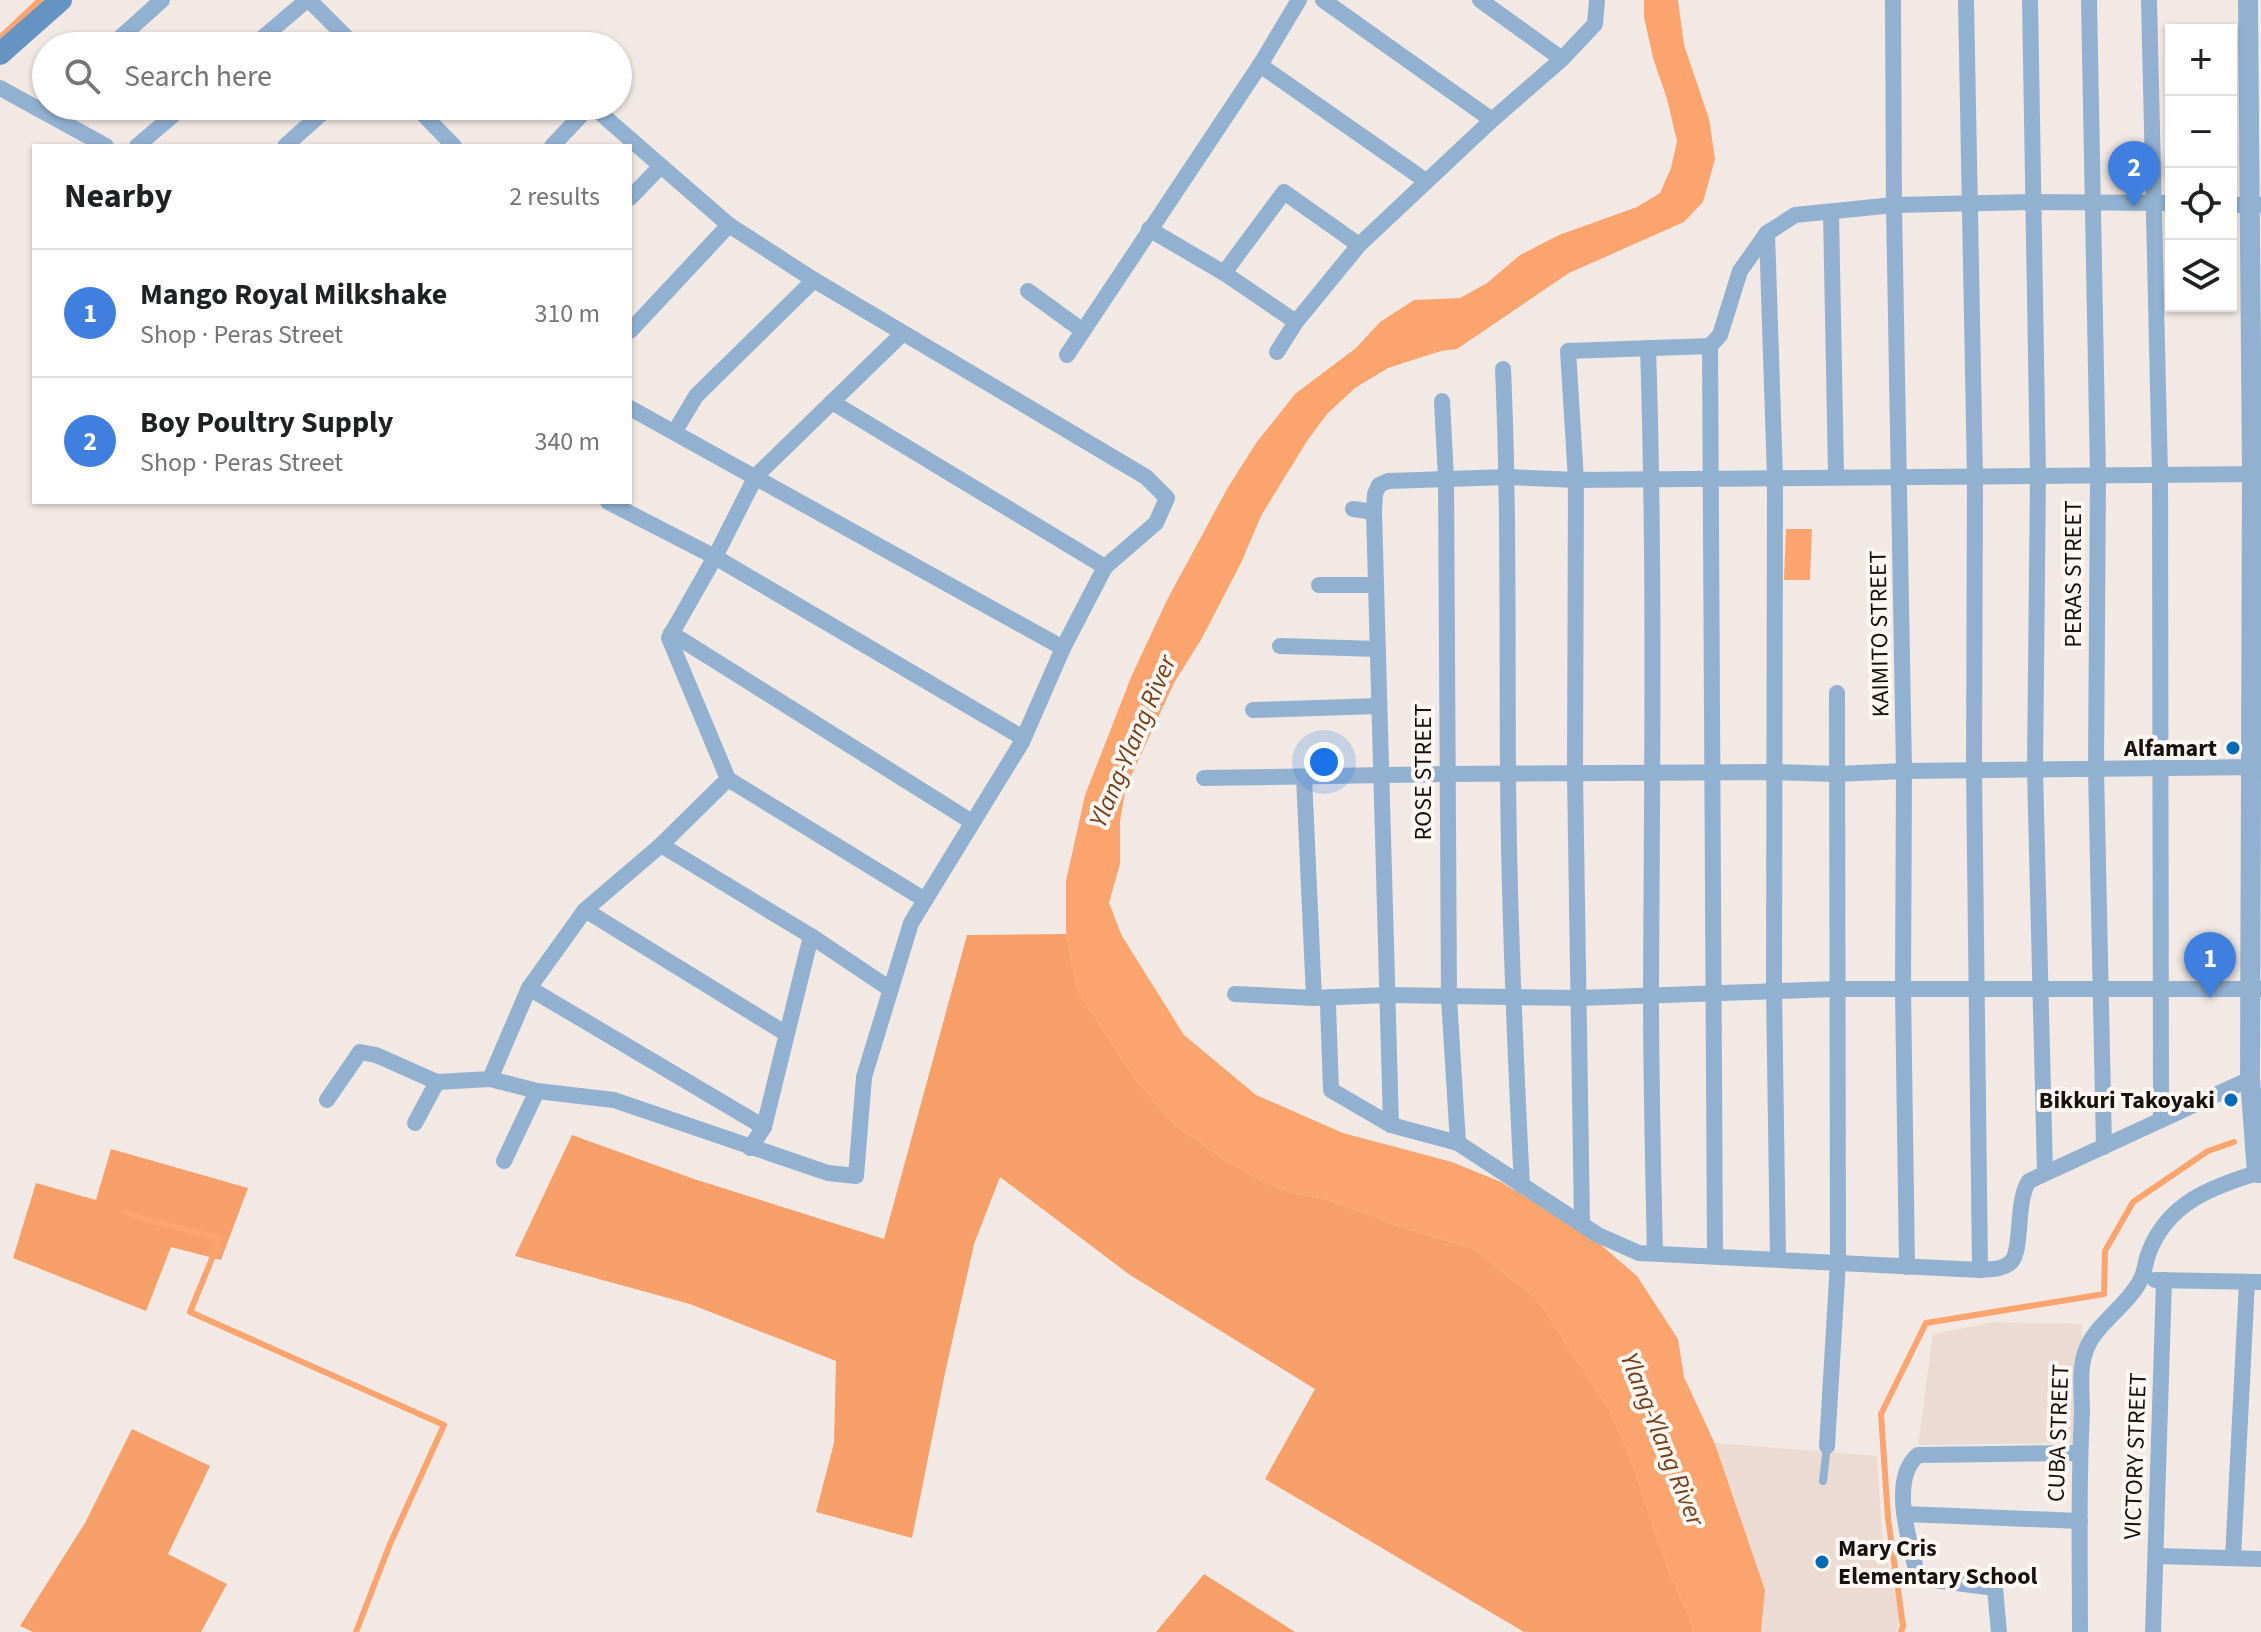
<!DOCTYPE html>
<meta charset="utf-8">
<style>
:root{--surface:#fff;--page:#f2f2f2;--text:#202124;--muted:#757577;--line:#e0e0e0;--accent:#b45309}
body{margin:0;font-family:"Source Sans 3",sans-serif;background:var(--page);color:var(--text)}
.controls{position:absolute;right:24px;top:24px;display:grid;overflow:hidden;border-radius:0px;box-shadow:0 2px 6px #0004}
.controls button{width:72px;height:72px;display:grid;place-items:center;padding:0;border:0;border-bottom:2px solid var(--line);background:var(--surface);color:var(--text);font:40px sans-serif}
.you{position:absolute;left:1324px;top:762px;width:28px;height:28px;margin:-20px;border:6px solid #fff;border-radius:50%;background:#1a73e8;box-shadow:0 0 0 12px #1a73e833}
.badge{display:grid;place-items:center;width:52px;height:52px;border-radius:50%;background:var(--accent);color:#fff;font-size:26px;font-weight:700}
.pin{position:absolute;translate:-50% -66px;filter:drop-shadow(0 2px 4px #0008)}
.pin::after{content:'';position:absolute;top:42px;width:28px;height:24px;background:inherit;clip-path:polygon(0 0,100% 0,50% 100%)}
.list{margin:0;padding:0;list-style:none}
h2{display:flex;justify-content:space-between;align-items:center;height:104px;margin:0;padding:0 32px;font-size:34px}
h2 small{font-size:26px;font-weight:400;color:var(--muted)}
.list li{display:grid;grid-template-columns:52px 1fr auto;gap:24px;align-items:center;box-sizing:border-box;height:128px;padding:0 32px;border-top:2px solid var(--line)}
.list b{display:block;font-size:30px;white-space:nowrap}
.list p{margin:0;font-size:26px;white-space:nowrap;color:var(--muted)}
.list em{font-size:26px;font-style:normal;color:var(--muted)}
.icon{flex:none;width:44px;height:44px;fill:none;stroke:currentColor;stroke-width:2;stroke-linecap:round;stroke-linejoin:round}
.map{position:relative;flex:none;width:2261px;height:1632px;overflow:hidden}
.search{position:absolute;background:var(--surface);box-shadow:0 2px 6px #0004;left:32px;top:32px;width:600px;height:88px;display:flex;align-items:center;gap:20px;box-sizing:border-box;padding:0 28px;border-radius:44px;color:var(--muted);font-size:30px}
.panel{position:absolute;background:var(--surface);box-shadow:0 2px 6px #0004;left:32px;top:144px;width:600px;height:360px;border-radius:0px}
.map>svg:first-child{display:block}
</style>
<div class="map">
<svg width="2261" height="1632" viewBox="0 0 2261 1632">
<rect width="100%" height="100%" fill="#f2e9e4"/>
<g fill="#ecdbd2">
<polygon points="1995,1322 2082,1324 2077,1443 1918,1445 1933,1334"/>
<polygon points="1715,1443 1877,1456 1882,1534 1900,1619 1896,1632 1761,1632 1765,1590"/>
</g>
<g fill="#f79f69">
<polygon points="1066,934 1078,991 1135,1079 1175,1125 1224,1159 1260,1180 1291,1192 1329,1200 1399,1226 1474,1249 1538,1300 1609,1409 1630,1457 1666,1564 1692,1624 1693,1632 1524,1632 1265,1479 1315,1389 1130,1275 1000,1177 974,1244 945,1373 912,1538 816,1512 834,1443 836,1361 690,1304 515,1256 572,1135 694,1179 884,1239 967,935"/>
<polygon points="111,1149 248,1188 221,1260 171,1247 146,1311 13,1258 36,1183 96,1200"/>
<polygon points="132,1429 210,1466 168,1554 227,1584 201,1632 33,1632 20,1626 85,1523"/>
<polygon points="1204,1574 1295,1632 1156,1632"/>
</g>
<g fill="#fca46e">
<polygon points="1644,0 1678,0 1684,45 1709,119 1715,159 1703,202 1684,222 1569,273 1457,349 1441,351 1388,368 1355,388 1327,414 1307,441 1261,516 1241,563 1202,638 1174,683 1126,787 1120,821 1120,864 1109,903 1122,936 1184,1035 1256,1095 1343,1133 1452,1162 1501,1182 1593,1238 1637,1276 1678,1339 1684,1377 1715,1444 1765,1590 1761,1632 1693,1632 1692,1624 1666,1564 1630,1457 1609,1409 1538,1300 1474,1249 1399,1226 1329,1200 1291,1192 1260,1180 1224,1159 1175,1125 1135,1079 1078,991 1066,934 1066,881 1085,795 1132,675 1167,600 1227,489 1256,443 1295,394 1356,348 1380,322 1414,300 1460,298 1487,283 1520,255 1559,235 1637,207 1660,193 1671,168 1677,141 1667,99 1653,58 1644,17"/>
<polygon points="1786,529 1812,529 1810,580 1784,580"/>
</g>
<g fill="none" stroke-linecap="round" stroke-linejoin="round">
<g stroke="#fca46e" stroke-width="6">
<polyline points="0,38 40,0"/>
<polyline points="125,1213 220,1239 190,1312 444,1425 390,1544 356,1632"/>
<polyline points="1901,1632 1903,1626 1888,1518 1881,1414 1926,1323 2104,1294 2105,1251 2133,1202 2208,1151 2234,1142"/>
</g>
<polyline stroke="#92b1d1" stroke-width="8" points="1823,1481 1827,1446"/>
<g stroke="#92b1d1" stroke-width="16">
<polyline points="309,0 355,46"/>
<polyline points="1323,0 1492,120"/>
<polyline points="1480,0 1562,59"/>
<polyline points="1893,0 1894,205 1904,771 1903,990 1907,1267"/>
<polyline points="1966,0 1975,476 1974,770 1980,1270"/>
<polyline points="2030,0 2038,475 2035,770 2045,1173"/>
<polyline points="2089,0 2098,475 2096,769 2104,1147"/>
<polyline points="2149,0 2160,474 2161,1119"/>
<polyline points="111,46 162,0"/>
<polyline points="253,46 307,0"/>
<polyline points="1260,65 1426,181"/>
<polyline points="0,88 106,146"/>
<polyline points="415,106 454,146"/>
<polyline points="592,106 729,225 630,331"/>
<polyline points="137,146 184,106"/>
<polyline points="285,146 330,106"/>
<polyline points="552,146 590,106"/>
<polyline points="630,198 660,167"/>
<polyline points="2231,205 2261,205"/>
<polyline points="1831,212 1836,476"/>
<polyline points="1149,229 1224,273 1296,322"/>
<polyline points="1767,233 1775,477 1774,990 1778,1259"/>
<polyline points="1224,273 1284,192 1359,245"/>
<polyline points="1028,291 1083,331"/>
<polyline points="903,333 756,476 715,557 1023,738"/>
<polyline points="1710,346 1715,1256"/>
<path d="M1648,348C1655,563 1652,777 1651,992C1651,1079 1653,1166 1655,1253"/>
<polyline points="1277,352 1296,322 1359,245 1492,120 1562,59 1595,24 1597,0"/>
<polyline points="1067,355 1260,65 1299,0"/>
<path d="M1503,369C1509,504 1507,640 1508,775C1509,912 1515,1049 1522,1186"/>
<polyline points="1442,401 1446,478 1449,998 1458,1143"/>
<polyline points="832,402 1105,567"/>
<polyline points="630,408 1063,648"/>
<polyline points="675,431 696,396 814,280"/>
<polyline points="1353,509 1374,512"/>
<polyline points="1319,585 1376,585"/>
<polyline points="671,633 972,822"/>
<polyline points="1280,646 1378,649"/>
<polyline points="1253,710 1379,706"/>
<polyline points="1304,777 1314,998"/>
<polyline points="1204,778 1447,774 1774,772 1836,774 1904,771 2261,767"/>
<polyline points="728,779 925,900"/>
<polyline points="661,845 811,936 890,989"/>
<polyline points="585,910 785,1033"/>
<polyline points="529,988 764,1127"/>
<polyline points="1235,994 1314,998 1389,995 1579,998 1837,989 2261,989"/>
<path d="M1330,997L1328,1005L1331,1090L1391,1125L1458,1143L1598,1235L1639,1253L1980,1270C1990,1269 2003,1270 2011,1262C2023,1251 2015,1202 2029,1181L2250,1079"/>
<polyline points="490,1079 537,1091 614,1100 828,1173 856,1176 864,1077 911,923 1022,742 1063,648 1105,567 1156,523 1167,498 1146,477 814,280 729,225"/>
<polyline points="327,1100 360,1052 376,1055 437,1082 490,1079 529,988 585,910 661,845 728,779 669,638 715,557 608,502"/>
<polyline points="415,1123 437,1082"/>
<polyline points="1391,1125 1374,512 1375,494 1379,485 1388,481 1508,477 1576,480 2261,474"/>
<polyline points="750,1148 764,1127 811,936"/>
<polyline points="504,1161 537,1091"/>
<polyline points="1582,1223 1575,774 1576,480 1568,351 1710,346 1720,335 1740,271 1767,233 1795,215 1894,205 2032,202 2171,203"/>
<polyline points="2155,1280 2261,1282"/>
<polyline points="1827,1446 1838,1262 1837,693"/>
<polyline points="1905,1514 2080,1521"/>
<polyline points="2156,1556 2261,1559"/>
<polyline points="2233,1558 2247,1282"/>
<path d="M1999,1632L1995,1588L1918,1578C1911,1545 1888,1480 1918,1455L2080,1453"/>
<path d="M2080,1632C2080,1559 2078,1486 2082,1413C2082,1395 2079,1370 2085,1353C2093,1325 2126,1308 2140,1281C2145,1273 2145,1262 2149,1252C2168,1203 2211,1187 2257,1173"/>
<polyline points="2153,1632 2164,1280"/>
</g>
<polyline stroke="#92b1d1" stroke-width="20" points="2248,0 2252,474 2250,1079 2257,1173 2261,1173"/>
<polyline stroke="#6694c2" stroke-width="22" points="0,54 61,0"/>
</g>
<g fill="#036bb7" stroke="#fef7f3" stroke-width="3">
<circle cx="2233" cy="748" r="8"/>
<circle cx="2231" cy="1100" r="8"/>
<circle cx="1822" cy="1562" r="8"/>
</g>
<g text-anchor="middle" stroke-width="8" stroke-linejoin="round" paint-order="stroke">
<g font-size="24" fill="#151210" stroke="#fef7f3">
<text transform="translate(2073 574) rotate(-90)" y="8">PERAS STREET</text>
<text transform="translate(1879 634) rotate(-91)" y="8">KAIMITO STREET</text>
<text transform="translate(1423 772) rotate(-90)" y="8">ROSE STREET</text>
<text transform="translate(2058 1433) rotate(-88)" y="8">CUBA STREET</text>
<text transform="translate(2135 1456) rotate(-88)" y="8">VICTORY STREET</text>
</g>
<g font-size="24" font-weight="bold" fill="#151210" stroke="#fef7f3" text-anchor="end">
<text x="2217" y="756">Alfamart</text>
<text x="2215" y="1108">Bikkuri Takoyaki</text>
<text x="1838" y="1556" text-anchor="start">Mary Cris<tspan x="1838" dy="28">Elementary School</tspan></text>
</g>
<g font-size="26" font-style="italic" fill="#773e18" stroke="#fef7f3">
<text transform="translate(1132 741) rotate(-67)" y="9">Ylang-Ylang River</text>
<text transform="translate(1663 1439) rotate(68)" y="9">Ylang-Ylang River</text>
</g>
</g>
</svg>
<div class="controls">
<button>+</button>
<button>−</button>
<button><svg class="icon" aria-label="locate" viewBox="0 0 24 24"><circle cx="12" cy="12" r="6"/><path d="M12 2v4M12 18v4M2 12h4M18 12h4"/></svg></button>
<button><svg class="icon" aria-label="layers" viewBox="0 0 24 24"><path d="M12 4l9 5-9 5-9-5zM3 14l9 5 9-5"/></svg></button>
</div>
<div class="you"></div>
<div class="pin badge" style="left:2210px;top:998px;background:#3f7fe0">1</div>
<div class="pin badge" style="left:2134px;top:207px;background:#3f7fe0">2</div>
<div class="search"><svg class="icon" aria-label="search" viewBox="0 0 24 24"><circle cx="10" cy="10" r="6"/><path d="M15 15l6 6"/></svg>Search here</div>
<section class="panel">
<h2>Nearby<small>2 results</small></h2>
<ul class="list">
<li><span class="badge" style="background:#3f7fe0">1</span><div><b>Mango Royal Milkshake</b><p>Shop · Peras Street</p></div><em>310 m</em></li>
<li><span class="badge" style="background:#3f7fe0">2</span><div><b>Boy Poultry Supply</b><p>Shop · Peras Street</p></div><em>340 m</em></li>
</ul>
</section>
</div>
